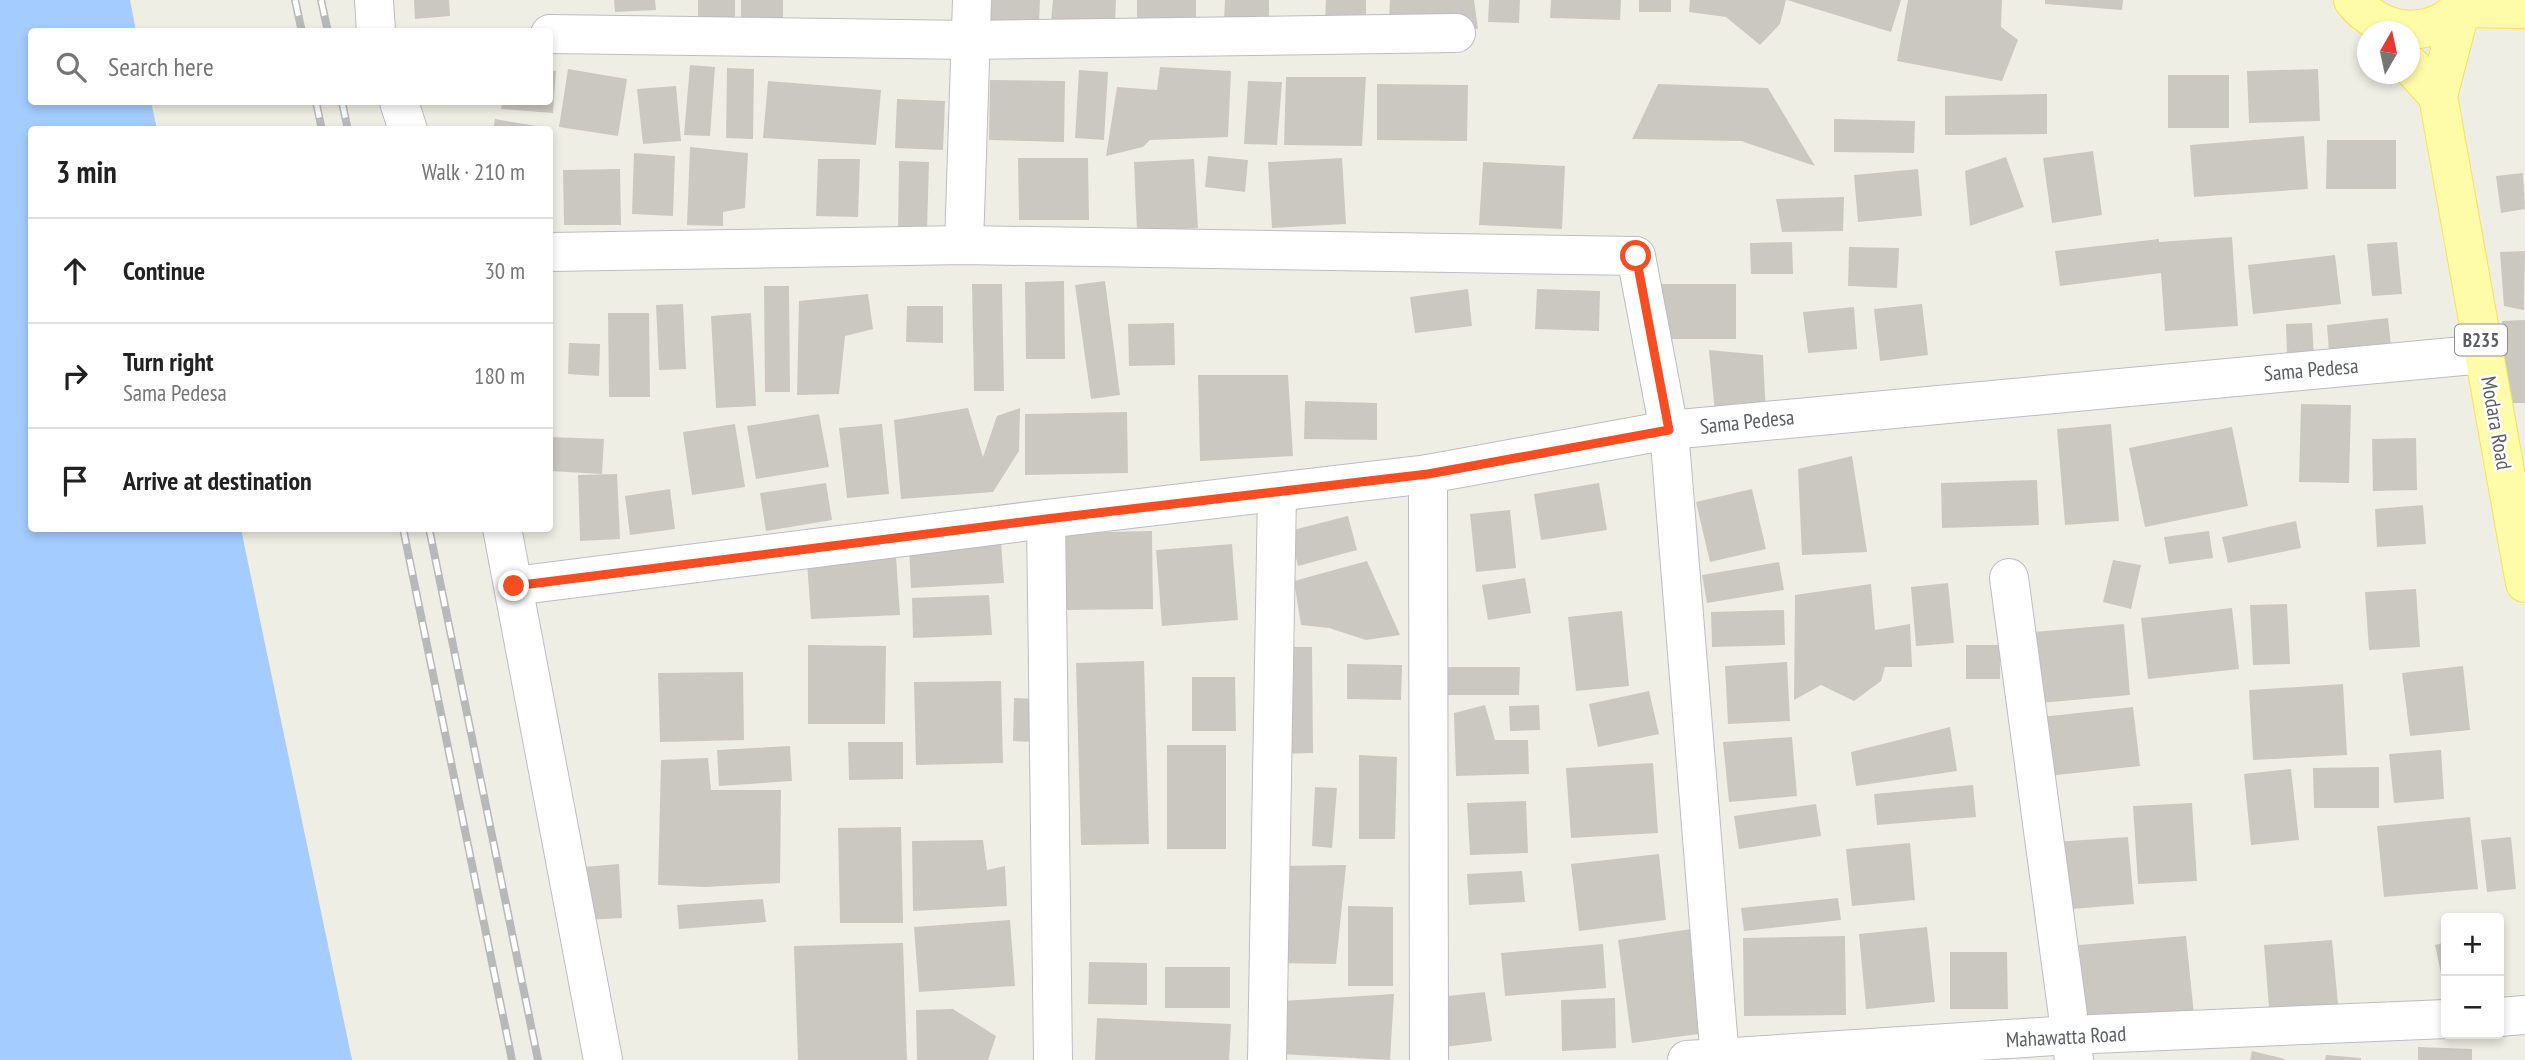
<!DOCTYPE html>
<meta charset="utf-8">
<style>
:root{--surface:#fff;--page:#f2f2f2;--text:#222;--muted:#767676;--line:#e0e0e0}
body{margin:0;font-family:"PT Sans Narrow",sans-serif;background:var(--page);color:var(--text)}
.controls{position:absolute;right:21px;bottom:21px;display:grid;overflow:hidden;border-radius:7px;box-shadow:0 4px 10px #0003}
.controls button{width:63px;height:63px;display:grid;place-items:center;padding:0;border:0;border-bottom:2px solid var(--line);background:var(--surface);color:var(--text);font:35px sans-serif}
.compass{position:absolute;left:2357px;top:21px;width:63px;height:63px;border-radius:50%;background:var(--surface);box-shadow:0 4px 10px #0003;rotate:9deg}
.stop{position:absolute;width:21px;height:21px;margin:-16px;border:5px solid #f64d23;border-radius:50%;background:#fff}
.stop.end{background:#f64d23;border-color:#fff;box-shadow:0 2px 7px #0008}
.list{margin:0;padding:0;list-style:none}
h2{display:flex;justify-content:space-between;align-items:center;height:91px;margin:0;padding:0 28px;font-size:30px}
h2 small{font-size:23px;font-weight:400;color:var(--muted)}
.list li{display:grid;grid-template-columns:46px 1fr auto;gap:21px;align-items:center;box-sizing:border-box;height:105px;padding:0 28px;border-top:2px solid var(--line)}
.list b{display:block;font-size:26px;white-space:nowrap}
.list p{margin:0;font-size:23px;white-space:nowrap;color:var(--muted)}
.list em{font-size:23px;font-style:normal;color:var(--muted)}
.icon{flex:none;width:38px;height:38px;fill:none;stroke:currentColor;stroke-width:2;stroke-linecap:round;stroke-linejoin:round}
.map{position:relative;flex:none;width:2525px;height:1060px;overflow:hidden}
.search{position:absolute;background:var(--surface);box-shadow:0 4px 10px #0003;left:28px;top:28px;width:525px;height:77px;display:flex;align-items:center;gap:18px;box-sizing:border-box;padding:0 24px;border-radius:7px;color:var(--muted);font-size:26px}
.panel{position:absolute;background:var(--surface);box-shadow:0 4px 10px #0003;left:28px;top:126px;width:525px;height:406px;border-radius:7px}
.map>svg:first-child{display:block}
</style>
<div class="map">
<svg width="2525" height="1060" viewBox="0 0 2525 1060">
<rect width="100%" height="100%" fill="#efeee4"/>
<polygon fill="#a4ccff" points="0,0 130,0 136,31 32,32 32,102 151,102 157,129 32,130 32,528 241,529 352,1060 0,1060"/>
<g fill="#cbc8c1">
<polygon points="414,0 449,0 450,16 415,19"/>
<polygon points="614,0 655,0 656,10 615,12"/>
<polygon points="698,0 735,0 735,22 698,20"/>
<rect x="741" y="0" width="42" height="26"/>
<polygon points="986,0 1040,0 1039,23 985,20"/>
<polygon points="1053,0 1116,0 1115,24 1051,21"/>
<rect x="1137" y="0" width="59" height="23"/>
<polygon points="1225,0 1269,0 1269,20 1224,19"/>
<polygon points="1326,0 1366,0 1366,22 1325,21"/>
<polygon points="1390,0 1474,0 1478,29 1389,21"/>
<polygon points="1489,0 1520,0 1519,23 1488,22"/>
<polygon points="1551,0 1621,0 1620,20 1550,18"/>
<rect x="1639" y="0" width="32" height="12"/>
<polygon points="1690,0 1786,0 1780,24 1760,45 1726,17 1689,12"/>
<polygon points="1787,0 1901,0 1891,32"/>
<polygon points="1908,0 2002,0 2001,27 2018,40 2002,81 1897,61"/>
<polygon points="2045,0 2123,0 2122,10 2045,4"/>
<polygon points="690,65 715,67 710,136 684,135"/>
<polygon points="1160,67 1231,71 1228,137 1150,140 1143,147 1106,156 1117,87 1157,90"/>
<polygon points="727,68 754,69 753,139 726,138"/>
<polygon points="568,69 627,79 618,136 559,127"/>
<polygon points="2318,69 2320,121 2249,123 2247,71"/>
<polygon points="550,70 556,71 553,113 501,109 502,102 550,102"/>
<polygon points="1079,70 1108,72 1104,140 1075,138"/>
<rect x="2168" y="75" width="61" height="53"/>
<polygon points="1286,77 1366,77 1362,146 1284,145"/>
<polygon points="990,80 1065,81 1064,142 989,140"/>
<polygon points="768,81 881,90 876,145 763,138"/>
<polygon points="1248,81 1282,82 1277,145 1244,144"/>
<polygon points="1377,84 1468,85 1467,141 1377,140"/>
<polygon points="1658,84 1768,88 1815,166 1741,141 1632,139"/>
<polygon points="676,86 681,141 643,144 637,89"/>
<polygon points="2047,94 2047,134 1945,135 1945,96"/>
<polygon points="897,99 945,101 943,150 895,148"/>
<polygon points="495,119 548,128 547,130 493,130"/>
<polygon points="1834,119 1915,121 1914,153 1834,152"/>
<polygon points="2304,136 2308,189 2194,197 2190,145"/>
<polygon points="2327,140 2396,140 2396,189 2326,189"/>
<polygon points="690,147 748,153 745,208 723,212 723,226 687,225"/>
<polygon points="2093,151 2102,215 2052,223 2043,158"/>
<polygon points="634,153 675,156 673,216 632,214"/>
<polygon points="1208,156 1248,160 1245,192 1205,187"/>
<polygon points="2006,157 2024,207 1970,226 1965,171"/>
<polygon points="1018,158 1088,158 1089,220 1019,220"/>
<polygon points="1342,158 1346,224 1272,228 1268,162"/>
<polygon points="818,159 860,159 858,217 816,216"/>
<polygon points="1194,159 1198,228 1137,232 1134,162"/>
<polygon points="899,161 929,162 927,231 898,230"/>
<polygon points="1483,162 1565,166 1562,229 1479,225"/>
<polygon points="620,169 621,225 564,225 563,170"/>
<polygon points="1918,169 1922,216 1858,222 1854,175"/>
<polygon points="2523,173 2525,209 2501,213 2496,176"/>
<polygon points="1844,197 1843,231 1782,232 1776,199"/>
<polygon points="2232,237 2238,326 2165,331 2161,273 2060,286 2055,251 2159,239 2159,242"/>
<polygon points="1792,242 1793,274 1751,274 1750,243"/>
<polygon points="2397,242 2402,294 2372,296 2367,244"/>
<polygon points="1849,247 1899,248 1897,288 1848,286"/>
<polygon points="2525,251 2524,310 2504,306 2500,252"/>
<polygon points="2335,255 2341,304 2253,314 2248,265"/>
<polygon points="1064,281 1065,359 1026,359 1025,282"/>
<polygon points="1105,281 1120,395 1091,399 1075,285"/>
<polygon points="972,284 1002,284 1004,391 974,391"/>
<rect x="1658" y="284" width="78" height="55"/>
<polygon points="764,286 789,286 790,392 765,392"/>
<polygon points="1468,289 1472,326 1415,333 1410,297"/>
<polygon points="1537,289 1600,291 1599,331 1535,329"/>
<polygon points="868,294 873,329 845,336 839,394 797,395 799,301"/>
<polygon points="683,304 686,369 659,370 656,305"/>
<polygon points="1922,304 1928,355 1880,361 1874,309"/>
<polygon points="907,306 943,306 943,343 906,342"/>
<polygon points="1854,307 1857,349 1808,353 1803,312"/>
<polygon points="608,313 649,313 650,397 609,397"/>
<polygon points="751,313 756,406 716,408 711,316"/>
<polygon points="2388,318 2391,346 2329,352 2327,325"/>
<polygon points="2525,320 2525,403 2505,403 2502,321"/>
<polygon points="1174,323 1175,365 1129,366 1128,324"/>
<polygon points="2312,323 2314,356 2287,357 2286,324"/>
<polygon points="569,343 600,344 599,376 568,374"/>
<polygon points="1709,350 1763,355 1766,415 1715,413"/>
<polygon points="1198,375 1288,375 1293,456 1200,461"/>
<polygon points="1305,401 1377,403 1377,440 1304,439"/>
<polygon points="2301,404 2351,405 2349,483 2299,482"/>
<polygon points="968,408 983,457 997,416 1020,408 1019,451 993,492 901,499 894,420"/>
<polygon points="1127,412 1128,473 1025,475 1025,414"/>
<polygon points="819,414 829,467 756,479 747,426"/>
<polygon points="735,424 745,487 692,495 683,432"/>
<polygon points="882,424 889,494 847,498 839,428"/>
<polygon points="2111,424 2119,521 2065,525 2057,429"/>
<polygon points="2232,427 2248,506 2145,527 2129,448"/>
<polygon points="550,437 604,439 602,474 550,471"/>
<polygon points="2416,438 2417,490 2373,491 2372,439"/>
<polygon points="1852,456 1867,552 1802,555 1798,469"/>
<polygon points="617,474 620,539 580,541 578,475"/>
<polygon points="2037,480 2039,525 1942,528 1941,483"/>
<polygon points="826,483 832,520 766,531 760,493"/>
<polygon points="1599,483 1607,530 1541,540 1534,494"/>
<polygon points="670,489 675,529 630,535 625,496"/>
<polygon points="1752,489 1766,549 1710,562 1696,502"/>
<polygon points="2423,505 2426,544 2377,547 2375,509"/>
<polygon points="1510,510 1516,568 1476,572 1470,514"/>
<polygon points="1348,516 1357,550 1298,566 1289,531"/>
<polygon points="2296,521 2301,548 2228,563 2222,537"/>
<polygon points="1152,531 1153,609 1064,610 1063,533"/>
<polygon points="2209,531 2213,558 2169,564 2164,537"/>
<polygon points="1001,541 1004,583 911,588 909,546"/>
<polygon points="1232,544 1238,620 1162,626 1156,550"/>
<polygon points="896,557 900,615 811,619 807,562"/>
<polygon points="2113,560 2141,565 2131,609 2103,602"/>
<polygon points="1367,561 1400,635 1366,640 1329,628 1301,625 1294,581"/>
<polygon points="1779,562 1784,590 1707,603 1702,575"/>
<polygon points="1525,578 1531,613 1488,620 1482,585"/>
<polygon points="1948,583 1954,643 1916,646 1911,587"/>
<polygon points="1871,584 1875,630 1910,624 1912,667 1885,667 1881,681 1854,701 1821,685 1794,700 1795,595"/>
<polygon points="2416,589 2420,647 2369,650 2365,592"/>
<polygon points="989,595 992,635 913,638 912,598"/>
<polygon points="2287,604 2290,664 2253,665 2250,605"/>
<polygon points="2232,608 2239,669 2148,679 2141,618"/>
<polygon points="1784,610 1785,645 1712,647 1711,612"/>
<polygon points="1622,611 1629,686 1576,691 1568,617"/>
<polygon points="2124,624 2130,695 2040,703 2034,632"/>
<polygon points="808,645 886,646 885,724 808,724"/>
<rect x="1966" y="645" width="34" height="34"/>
<polygon points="1278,647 1312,647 1313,753 1279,754"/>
<polygon points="1144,661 1149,844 1081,845 1076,663"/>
<polygon points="1787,662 1790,721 1728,724 1725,666"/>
<polygon points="1347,664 1402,665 1401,700 1347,699"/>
<polygon points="2463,666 2470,730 2410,736 2402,673"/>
<polygon points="1442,667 1520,667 1519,695 1442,695"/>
<polygon points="743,672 744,740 660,742 658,673"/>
<polygon points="1192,677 1235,677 1236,731 1192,731"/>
<polygon points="1001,681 1003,763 916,765 914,682"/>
<polygon points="2343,684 2347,755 2253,760 2249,690"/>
<polygon points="1649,691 1659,734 1598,747 1589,704"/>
<polygon points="1014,698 1037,699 1036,742 1013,741"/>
<polygon points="1485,705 1495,740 1528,740 1529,774 1456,776 1454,713"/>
<polygon points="1539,705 1540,730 1510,731 1509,706"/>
<polygon points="2133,707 2140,766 2048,776 2041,717"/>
<polygon points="1950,727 1957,771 1856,786 1851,752"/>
<polygon points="1792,737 1797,796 1729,802 1723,742"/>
<polygon points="848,742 903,742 903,779 849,780"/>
<rect x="1167" y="745" width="59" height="104"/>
<polygon points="790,746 792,781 719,786 717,750"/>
<polygon points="2441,750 2444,799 2394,803 2389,754"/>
<polygon points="1359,755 1397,757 1395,839 1359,839"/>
<polygon points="708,758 711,790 781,790 780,883 705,887 658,885 661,760"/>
<polygon points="1653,763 1658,833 1571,838 1566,768"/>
<polygon points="2379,767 2379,808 2314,808 2313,768"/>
<polygon points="2291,769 2299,840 2251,845 2244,774"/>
<polygon points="1973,785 1976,817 1877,825 1874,794"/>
<polygon points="1315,787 1337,788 1332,848 1312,846"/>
<polygon points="1526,801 1528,853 1470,855 1467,803"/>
<polygon points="2192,803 2197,881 2138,884 2133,806"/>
<polygon points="1816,804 1821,836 1739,849 1734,816"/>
<polygon points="2470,817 2478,889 2384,897 2377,826"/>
<polygon points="901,827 903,923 840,923 838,828"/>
<polygon points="2128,837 2134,904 2059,910 2054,842"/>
<polygon points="2511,837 2516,889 2487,892 2481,840"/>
<polygon points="983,840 987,870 1005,866 1007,906 913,911 912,841"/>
<polygon points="1910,843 1915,900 1852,906 1846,849"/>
<polygon points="1659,854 1666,920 1579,931 1571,864"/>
<polygon points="619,864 622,918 587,920 583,867"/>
<polygon points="1346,865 1336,964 1274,963 1275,866"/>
<polygon points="1522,871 1525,902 1469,905 1467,874"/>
<polygon points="1838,898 1841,920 1744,931 1741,908"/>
<polygon points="763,899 766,922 679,929 677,905"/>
<polygon points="1348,906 1393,907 1393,986 1348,986"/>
<polygon points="1010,920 1015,986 919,992 914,927"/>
<polygon points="1927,927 1935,1002 1866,1009 1859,934"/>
<polygon points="1691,929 1706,1033 1632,1043 1618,940"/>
<polygon points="1845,936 1846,1015 1744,1016 1743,938"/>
<polygon points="2186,936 2194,1015 2086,1025 2079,945"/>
<polygon points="2332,940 2339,1015 2270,1020 2264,945"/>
<polygon points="2446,942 2446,992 2445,992 2435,945"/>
<polygon points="903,943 907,1060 798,1060 794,946"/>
<polygon points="1603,944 1606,988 1505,996 1501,953"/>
<polygon points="1950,952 2007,952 2008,1009 1950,1009"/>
<polygon points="1089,962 1147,963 1147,1005 1088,1004"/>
<rect x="1165" y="967" width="65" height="41"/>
<polygon points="1485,992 1492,1041 1445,1047 1439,997"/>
<polygon points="1394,994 1390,1060 1279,1054 1282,1001"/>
<polygon points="1615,998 1616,1048 1562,1051 1561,1000"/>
<polygon points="953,1009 996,1036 988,1060 917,1060 916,1010"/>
<polygon points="1097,1018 1231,1024 1229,1060 1095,1060"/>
<polygon points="2418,1047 2472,1049 2472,1060 2418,1060"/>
<polygon points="2252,1051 2285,1059 2284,1060 2250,1060"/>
<polygon points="2326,1055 2361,1058 2361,1060 2325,1060"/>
</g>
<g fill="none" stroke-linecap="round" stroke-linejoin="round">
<defs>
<g id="street">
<polyline points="374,0 376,32"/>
<polyline points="550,34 970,40 1456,33"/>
<polyline points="399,102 408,130"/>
<polyline points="964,245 972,0"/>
<polyline points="550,252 964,245 1636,256 1669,430 1720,1060"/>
<polyline points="1428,474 1429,1060"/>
<polyline points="1046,519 1053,1060"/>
<polyline points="502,528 603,1060"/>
<polyline points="2009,578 2074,1060"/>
<polyline points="514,586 1046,519 1428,474 1669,430 2484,354"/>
<polyline points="2499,1017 2525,1015"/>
<polyline points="1267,1060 1277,493"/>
<polyline points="1687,1060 2070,1035 2446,1019"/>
</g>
<g id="primary">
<path d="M2353,0C2383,38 2437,41 2467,0"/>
<polyline points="2525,9 2461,8 2438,96 2525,583"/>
<polyline points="2410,65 2438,96"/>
</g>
</defs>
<use href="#street" stroke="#bbbdc4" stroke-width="40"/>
<use href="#primary" stroke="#fce150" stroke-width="40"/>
<use href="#street" stroke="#fff" stroke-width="38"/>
<use href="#primary" stroke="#fffca9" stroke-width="38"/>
<defs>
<g id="rail">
<polyline points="295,0 302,32"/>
<polyline points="321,0 328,32"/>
<polyline points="316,102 322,130"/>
<polyline points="342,102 348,130"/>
<polyline points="403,528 512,1060"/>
<polyline points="429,528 538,1060"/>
</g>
</defs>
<use href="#rail" stroke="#b7b8b9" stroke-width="8"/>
<use href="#rail" stroke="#fff" stroke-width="5" stroke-dasharray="16" stroke-linecap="butt"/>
</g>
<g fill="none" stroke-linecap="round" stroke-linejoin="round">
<polyline stroke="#f64d23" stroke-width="9" points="514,586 1046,519 1428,474 1669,430 1636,256"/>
</g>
<g text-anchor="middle" stroke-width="5" stroke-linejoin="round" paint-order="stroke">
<rect fill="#fff" stroke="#8d8f94" stroke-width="2" x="2455" y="324.5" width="52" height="31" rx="5"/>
<g font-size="19" font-weight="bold" fill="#5c5f66">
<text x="2481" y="347">B235</text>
</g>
<g font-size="21" fill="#5c5f66" stroke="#fff">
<text transform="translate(2311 370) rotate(-5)" y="7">Sama Pedesa</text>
<text transform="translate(1747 422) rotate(-6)" y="7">Sama Pedesa</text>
<text transform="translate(2496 423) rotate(80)" y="7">Modara Road</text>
<text transform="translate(2066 1037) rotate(-3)" y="7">Mahawatta Road</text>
</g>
</g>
</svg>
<div class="controls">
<button>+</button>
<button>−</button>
</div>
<svg class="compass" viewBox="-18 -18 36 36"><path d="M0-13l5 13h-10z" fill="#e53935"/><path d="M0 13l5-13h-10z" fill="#767676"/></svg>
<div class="stop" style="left:1636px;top:256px"></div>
<div class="stop end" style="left:514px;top:586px"></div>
<div class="search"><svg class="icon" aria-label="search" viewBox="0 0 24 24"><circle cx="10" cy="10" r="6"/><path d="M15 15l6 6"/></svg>Search here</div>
<section class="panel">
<h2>3 min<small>Walk · 210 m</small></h2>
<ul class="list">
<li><svg class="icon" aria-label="ahead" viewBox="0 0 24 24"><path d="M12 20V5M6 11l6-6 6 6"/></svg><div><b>Continue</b></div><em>30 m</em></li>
<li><svg class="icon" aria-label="right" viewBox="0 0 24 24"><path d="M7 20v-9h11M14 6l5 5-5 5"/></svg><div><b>Turn right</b><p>Sama Pedesa</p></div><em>180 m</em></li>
<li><svg class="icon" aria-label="arrive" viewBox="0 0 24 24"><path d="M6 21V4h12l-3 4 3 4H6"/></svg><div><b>Arrive at destination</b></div></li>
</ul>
</section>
</div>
